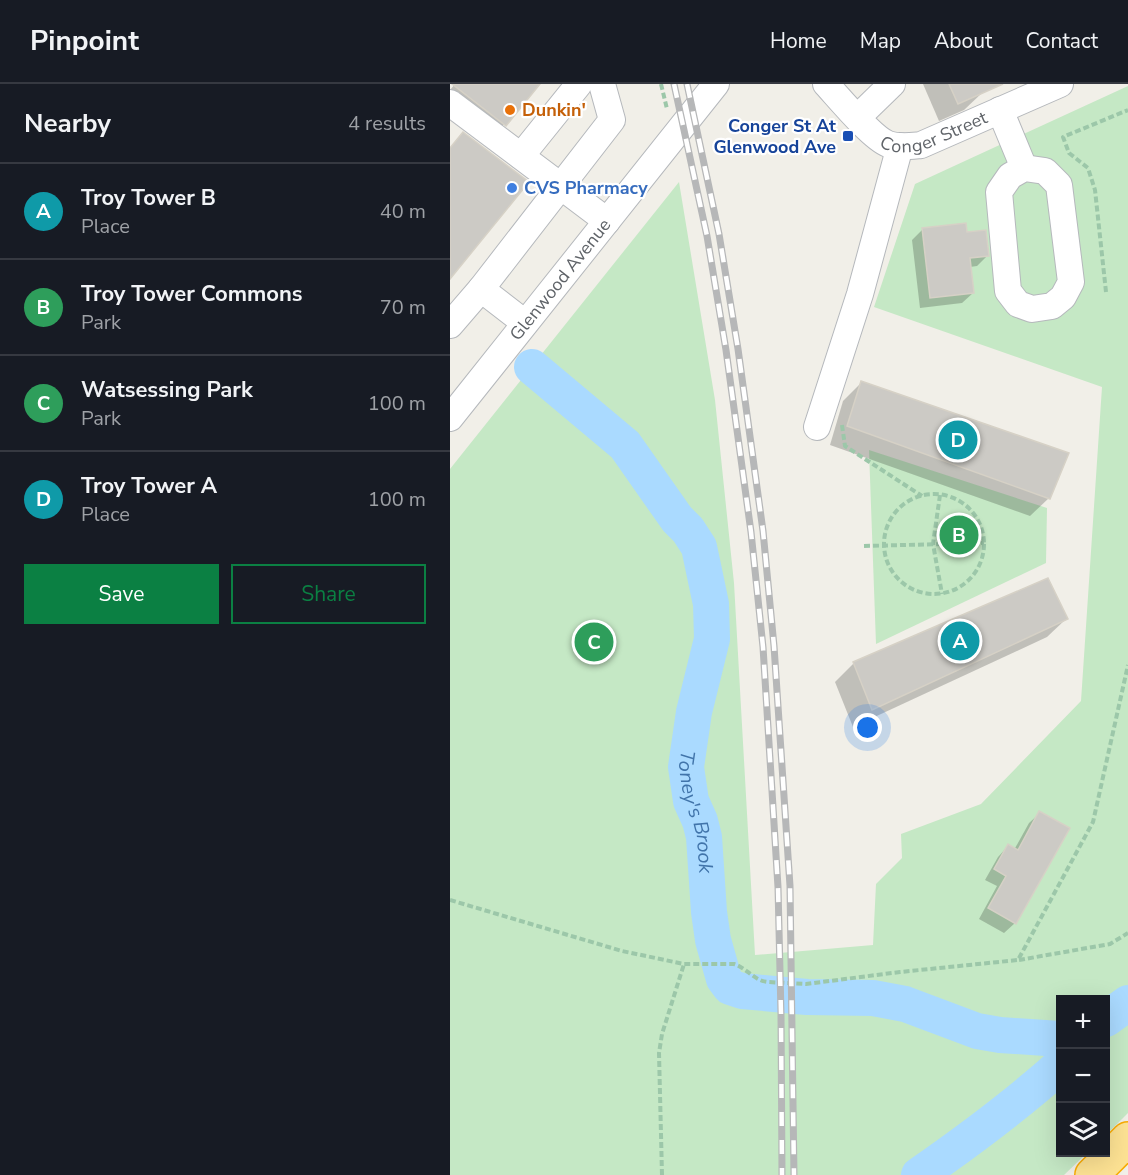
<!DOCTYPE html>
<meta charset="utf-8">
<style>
:root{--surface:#171b24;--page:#20242c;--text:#f1f3f6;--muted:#9ea1a6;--line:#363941;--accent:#0b8043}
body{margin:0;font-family:"Nunito Sans",sans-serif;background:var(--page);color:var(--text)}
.controls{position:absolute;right:18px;bottom:18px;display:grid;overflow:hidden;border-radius:0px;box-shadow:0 6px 24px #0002}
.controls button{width:54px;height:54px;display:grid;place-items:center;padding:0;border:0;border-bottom:2px solid var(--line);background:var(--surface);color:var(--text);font:30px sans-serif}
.you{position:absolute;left:418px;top:644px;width:21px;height:21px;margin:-15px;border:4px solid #fff;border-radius:50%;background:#1a73e8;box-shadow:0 0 0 9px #1a73e833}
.badge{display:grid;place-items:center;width:39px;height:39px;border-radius:50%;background:var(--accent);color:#fff;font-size:20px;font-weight:700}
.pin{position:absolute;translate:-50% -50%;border:3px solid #fff;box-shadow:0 2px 6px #0006}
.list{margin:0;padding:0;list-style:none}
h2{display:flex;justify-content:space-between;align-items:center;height:78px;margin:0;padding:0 24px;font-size:26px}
h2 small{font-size:20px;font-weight:400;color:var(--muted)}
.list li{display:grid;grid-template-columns:39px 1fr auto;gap:18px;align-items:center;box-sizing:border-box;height:96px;padding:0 24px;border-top:2px solid var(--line)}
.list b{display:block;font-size:22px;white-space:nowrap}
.list p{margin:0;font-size:20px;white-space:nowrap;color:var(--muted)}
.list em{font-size:20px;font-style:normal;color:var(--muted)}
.actions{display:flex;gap:12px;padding:18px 24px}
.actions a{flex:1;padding:14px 0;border:2px solid var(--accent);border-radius:0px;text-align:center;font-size:21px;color:var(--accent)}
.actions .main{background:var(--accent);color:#fff}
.icon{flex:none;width:33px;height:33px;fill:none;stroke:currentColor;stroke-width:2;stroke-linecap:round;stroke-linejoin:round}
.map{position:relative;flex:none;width:678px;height:1091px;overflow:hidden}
header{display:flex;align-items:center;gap:36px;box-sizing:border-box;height:84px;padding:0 30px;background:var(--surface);border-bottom:2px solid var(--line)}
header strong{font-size:28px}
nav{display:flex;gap:33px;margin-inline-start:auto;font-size:21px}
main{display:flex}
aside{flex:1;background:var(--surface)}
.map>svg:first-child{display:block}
</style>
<header>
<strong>Pinpoint</strong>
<nav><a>Home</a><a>Map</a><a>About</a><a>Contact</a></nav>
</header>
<main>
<aside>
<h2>Nearby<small>4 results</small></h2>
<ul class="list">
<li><span class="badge" style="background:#0f9aa8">A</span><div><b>Troy Tower B</b><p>Place</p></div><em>40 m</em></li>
<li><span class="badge" style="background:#2e9e5b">B</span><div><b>Troy Tower Commons</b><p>Park</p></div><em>70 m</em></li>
<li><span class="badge" style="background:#2e9e5b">C</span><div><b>Watsessing Park</b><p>Park</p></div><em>100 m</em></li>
<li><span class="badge" style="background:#0f9aa8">D</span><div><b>Troy Tower A</b><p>Place</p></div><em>100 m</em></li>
</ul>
<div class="actions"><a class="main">Save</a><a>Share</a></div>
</aside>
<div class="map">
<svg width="678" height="1091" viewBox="0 0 678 1091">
<rect width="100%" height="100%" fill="#f1efe8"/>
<g fill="#c5e8c5">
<polygon points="678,2 678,1029 656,1051 656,916 610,916 610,1068 637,1069 614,1091 0,1091 0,385 229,98 265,316 284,499 305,871 423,861 426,800 452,774 451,750 531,720 631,617 652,303 424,223 465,100"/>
<polygon points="419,366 597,424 596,479 426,560"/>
</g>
<g fill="#0003">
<polygon points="5,0 88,0 41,55 0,22 0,6"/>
<polygon points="473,0 530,0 533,8 514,26 489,37"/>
<polygon points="473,145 516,150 537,172 527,182 520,183 523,209 512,219 470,224 462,156"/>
<polygon points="411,299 599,414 580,432 380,361 393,317"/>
<polygon points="616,535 597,553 403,643 385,598 404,579"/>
<polygon points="590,729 565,839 554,849 529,835 547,802 535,796 548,773 558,762 564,766 579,739"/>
</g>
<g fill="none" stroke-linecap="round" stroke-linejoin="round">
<g stroke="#aadaff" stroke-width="36">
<path id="s1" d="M82,283L175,361L227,435L238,446L249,463L261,520L262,555L244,628L236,683L241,717L250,737L254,753L259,828L263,856L274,895L280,903L292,907L357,913L423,914L455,920L527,947L550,951L610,955"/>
<polyline points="656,935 678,919"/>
<path d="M469,1091C518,1057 566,1021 610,982"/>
</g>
</g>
<g fill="#cccac5" stroke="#d6d1c6" stroke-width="1.5">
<polygon points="2,0 90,0 56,42"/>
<polygon points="499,0 553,0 508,20"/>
<polygon points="13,48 79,98 0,195 0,64"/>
<polygon points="516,139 517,148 536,146 539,172 520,174 524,209 480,214 472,144"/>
<polygon points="411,297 619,369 600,415 397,342"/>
<polygon points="598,494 618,535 422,626 403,578"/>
<polygon points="589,727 620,744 566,840 538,824 556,792 544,785 558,760 568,766"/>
</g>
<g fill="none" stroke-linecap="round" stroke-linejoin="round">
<defs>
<g id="minor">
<path id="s2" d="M376,0C389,14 422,54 438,60C448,64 461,62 471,61L610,0"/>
<polyline points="0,19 157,137"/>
<polyline points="550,26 574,84"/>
<polyline points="408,33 442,0"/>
<polyline points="71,72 129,0"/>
<polygon points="574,84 595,87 609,101 621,198 613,213 602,222 582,225 568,220 558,207 549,108 560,92"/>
<polyline points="31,205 75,239"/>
<polyline points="0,241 31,205 162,36 152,0"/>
<path id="s3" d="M0,334L266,0"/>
<polyline points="367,343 410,210 450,62"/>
</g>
<polyline id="highway" points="642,1091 678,1055"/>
</defs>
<use href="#minor" stroke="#b5b8bc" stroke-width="28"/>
<use href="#highway" stroke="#f9ab00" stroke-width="36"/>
<g stroke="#9cc7a9" stroke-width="4" stroke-dasharray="6 3" stroke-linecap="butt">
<polyline points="211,0 217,25"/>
<polyline points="656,208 645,106 638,84 619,69 613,53 678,26"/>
<polyline points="392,341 395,362 472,412"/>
<circle cx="484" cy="460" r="50"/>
<polyline points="490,411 483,460 492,510"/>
<polyline points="414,462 534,459"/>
<path d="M0,816L172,867L234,880H284C297,884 304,897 318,898L356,900L450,888L568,876L643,738L678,581"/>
<polyline points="569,876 660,860 678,849"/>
<polyline points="212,1091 209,969 212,950 234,880"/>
</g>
<use href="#minor" stroke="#fff" stroke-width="26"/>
<use href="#highway" stroke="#fde293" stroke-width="33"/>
<defs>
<g id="rail">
<polyline points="224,0 257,152 276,266 301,448 313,563 328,803 331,930 332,1091"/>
<polyline points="237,0 269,150 288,265 313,447 324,562 340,802 344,1091"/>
</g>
</defs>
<use href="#rail" stroke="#b6b7b8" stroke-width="7"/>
<use href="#rail" stroke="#fff" stroke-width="4.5" stroke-dasharray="14" stroke-linecap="butt"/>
</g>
<circle fill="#e8710a" stroke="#fff" stroke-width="2" cx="60" cy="26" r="6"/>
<rect fill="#1a4fb4" stroke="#fff" stroke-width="2" x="392" y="46" width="12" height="12" rx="3"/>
<circle fill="#3f7fe0" stroke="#fff" stroke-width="2" cx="62" cy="104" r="6"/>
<g text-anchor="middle" stroke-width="4.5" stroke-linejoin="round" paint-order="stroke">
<g font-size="18" font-weight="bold" fill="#c56008" stroke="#fff" text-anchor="start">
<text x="72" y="32">Dunkin'</text>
</g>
<g font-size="18" fill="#5f6368" stroke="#fff">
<text dy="6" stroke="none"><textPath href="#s2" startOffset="135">Conger Street</textPath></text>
<text dy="6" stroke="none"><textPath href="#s3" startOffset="177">Glenwood Avenue</textPath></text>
</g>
<g font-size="18" font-weight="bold" fill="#164399" stroke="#fff" text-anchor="end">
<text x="386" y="48">Conger St At<tspan x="386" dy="21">Glenwood Ave</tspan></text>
</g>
<g font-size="18" font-weight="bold" fill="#366cbe" stroke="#fff" text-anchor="start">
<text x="74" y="110">CVS Pharmacy</text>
</g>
<g font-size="20" font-style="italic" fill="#4174aa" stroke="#fff">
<text dy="7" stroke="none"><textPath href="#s1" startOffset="518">Toney's Brook</textPath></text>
</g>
</g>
</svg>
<div class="controls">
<button>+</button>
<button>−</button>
<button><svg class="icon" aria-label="layers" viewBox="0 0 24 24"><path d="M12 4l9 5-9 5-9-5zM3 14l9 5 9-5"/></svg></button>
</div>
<div class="you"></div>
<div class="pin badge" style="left:510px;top:557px;background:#0f9aa8">A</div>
<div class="pin badge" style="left:509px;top:451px;background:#2e9e5b">B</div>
<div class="pin badge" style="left:144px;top:558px;background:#2e9e5b">C</div>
<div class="pin badge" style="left:508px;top:356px;background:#0f9aa8">D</div>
</div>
</main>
